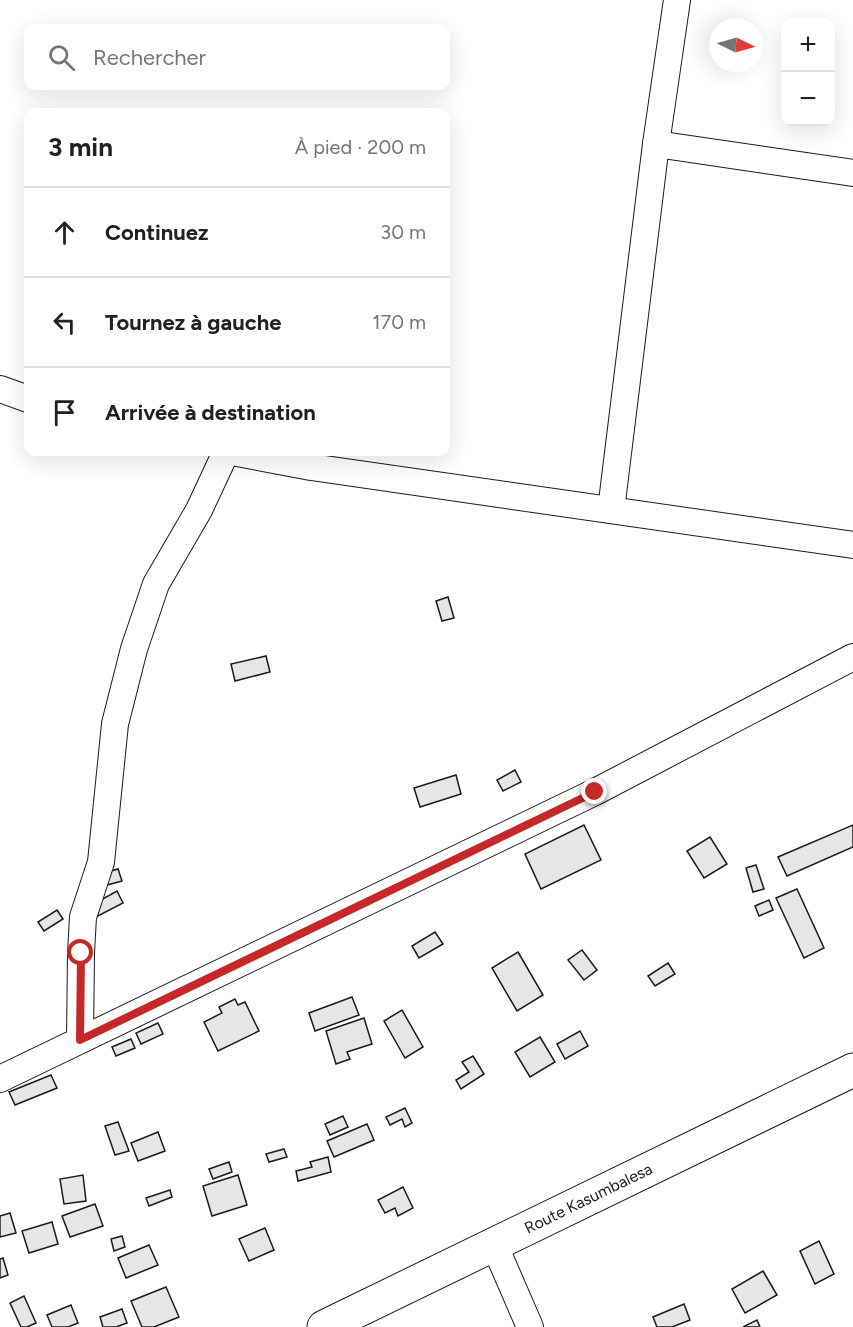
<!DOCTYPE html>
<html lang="fr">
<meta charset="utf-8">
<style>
:root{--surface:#fff;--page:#f2f2f2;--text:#202124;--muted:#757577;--line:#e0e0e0}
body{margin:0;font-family:Figtree,sans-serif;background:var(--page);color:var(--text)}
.controls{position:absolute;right:18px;top:18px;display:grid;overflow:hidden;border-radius:12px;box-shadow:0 6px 24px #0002}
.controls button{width:54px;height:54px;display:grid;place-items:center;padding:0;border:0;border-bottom:2px solid var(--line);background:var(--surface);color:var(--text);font:30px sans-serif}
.compass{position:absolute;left:709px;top:18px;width:54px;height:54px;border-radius:50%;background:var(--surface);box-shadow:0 6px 24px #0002;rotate:95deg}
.stop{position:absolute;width:18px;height:18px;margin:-14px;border:4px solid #c62828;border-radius:50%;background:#fff}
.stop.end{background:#c62828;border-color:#fff;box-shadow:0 2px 6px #0008}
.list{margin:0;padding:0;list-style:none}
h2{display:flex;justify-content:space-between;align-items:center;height:78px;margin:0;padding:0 24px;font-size:26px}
h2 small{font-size:20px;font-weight:400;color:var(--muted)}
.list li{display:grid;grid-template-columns:39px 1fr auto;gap:18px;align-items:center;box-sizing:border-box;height:90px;padding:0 24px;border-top:2px solid var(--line)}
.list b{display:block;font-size:22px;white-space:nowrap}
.list em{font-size:20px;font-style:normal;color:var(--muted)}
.icon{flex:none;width:33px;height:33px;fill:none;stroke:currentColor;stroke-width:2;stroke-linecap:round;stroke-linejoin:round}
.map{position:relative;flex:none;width:853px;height:1327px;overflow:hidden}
.search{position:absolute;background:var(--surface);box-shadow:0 6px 24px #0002;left:24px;top:24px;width:426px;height:66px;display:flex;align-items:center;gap:15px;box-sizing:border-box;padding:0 21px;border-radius:12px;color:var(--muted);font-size:22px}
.panel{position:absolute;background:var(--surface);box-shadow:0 6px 24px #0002;left:24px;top:108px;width:426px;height:348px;border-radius:12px}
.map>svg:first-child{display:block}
</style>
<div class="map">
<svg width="853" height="1327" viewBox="0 0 853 1327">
<rect width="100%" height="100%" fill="#fff"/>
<g fill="#e6e6e6" stroke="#1a1a1a" stroke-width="1.5">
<polygon points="448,597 454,618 442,621 436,601"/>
<polygon points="266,656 270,672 235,681 231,664"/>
<polygon points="515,770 521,782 503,791 497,780"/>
<polygon points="456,775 461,794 420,807 414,788"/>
<polygon points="584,825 601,860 541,889 525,854"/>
<polygon points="853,825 853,847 787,876 778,857"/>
<polygon points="710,837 727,864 704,878 687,851"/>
<polygon points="756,865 764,889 753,892 746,868"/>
<polygon points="118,869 122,881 107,885 103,873"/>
<polygon points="797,889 824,948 804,958 776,898"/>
<polygon points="117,891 123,903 96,917 90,906"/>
<polygon points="769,900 773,910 759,916 755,906"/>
<polygon points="57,910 63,919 44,931 38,922"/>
<polygon points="435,932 443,944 419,958 412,946"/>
<polygon points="582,950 597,970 584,980 568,960"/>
<polygon points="518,952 543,995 517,1011 492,968"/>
<polygon points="668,963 675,974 655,986 648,976"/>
<polygon points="352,997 359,1015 315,1031 309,1013"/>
<polygon points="235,999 238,1005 245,1002 259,1031 218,1051 204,1022 222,1013 219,1007"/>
<polygon points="402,1010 423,1047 405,1058 384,1021"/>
<polygon points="364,1018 372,1044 347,1052 350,1059 336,1064 326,1031"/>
<polygon points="158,1023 163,1034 141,1044 136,1033"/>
<polygon points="580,1031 588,1046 565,1059 557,1044"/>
<polygon points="540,1037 555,1062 530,1077 515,1052"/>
<polygon points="131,1039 135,1048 116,1056 112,1047"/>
<polygon points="473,1056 484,1074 461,1089 456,1080 469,1072 462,1062"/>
<polygon points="51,1075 57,1088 15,1105 9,1092"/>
<polygon points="405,1108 412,1123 405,1127 402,1119 390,1125 386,1117"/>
<polygon points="343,1116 348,1127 330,1135 325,1124"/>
<polygon points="118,1122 129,1151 115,1155 105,1126"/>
<polygon points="367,1124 374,1140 334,1157 327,1141"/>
<polygon points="158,1132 165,1151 138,1161 131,1143"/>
<polygon points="284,1149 287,1157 269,1162 266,1154"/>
<polygon points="328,1157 331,1172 298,1181 296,1171 312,1167 310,1162"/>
<polygon points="229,1162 232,1172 213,1179 209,1169"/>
<polygon points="83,1175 86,1201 64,1204 60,1179"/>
<polygon points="238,1175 247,1205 212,1216 203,1186"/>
<polygon points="403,1187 413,1208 398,1216 395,1208 385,1213 378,1200"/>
<polygon points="170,1190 172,1197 149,1206 146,1198"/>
<polygon points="95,1204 103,1226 70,1237 62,1216"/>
<polygon points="10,1213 16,1233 0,1237 0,1216"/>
<polygon points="52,1222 58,1244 29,1253 22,1231"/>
<polygon points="265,1228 274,1250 249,1261 239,1239"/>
<polygon points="122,1236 125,1247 114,1251 111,1239"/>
<polygon points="819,1241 834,1274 815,1284 800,1251"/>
<polygon points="149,1245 158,1265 126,1278 118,1258"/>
<polygon points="3,1258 8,1275 0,1278 0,1259"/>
<polygon points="763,1271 777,1295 745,1313 732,1289"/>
<polygon points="166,1287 179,1317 154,1327 142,1327 131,1301"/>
<polygon points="24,1296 36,1323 27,1327 21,1327 10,1303"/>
<polygon points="684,1304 690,1320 672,1327 657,1327 653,1317"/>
<polygon points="71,1305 78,1323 68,1327 52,1327 47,1315"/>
<polygon points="122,1309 127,1323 116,1327 103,1327 100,1317"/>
<polygon points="757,1320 760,1327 743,1327"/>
</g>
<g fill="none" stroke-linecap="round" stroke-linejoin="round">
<defs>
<g id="minor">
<polyline points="656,144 853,173"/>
<polyline points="0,389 28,399"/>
<polyline points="232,452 311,467 853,545"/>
<polyline points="611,510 656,144 677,0"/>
<polyline points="80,1040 81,953 83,917 101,862 115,724 134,649 156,584 199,510 226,452"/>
<polyline points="0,1079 595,792 853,657"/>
<polyline points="494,1244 530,1327"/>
</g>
<polyline id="highway" points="324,1327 853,1070"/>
</defs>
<use href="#minor" stroke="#1a1a1a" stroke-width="28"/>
<use href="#highway" stroke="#1a1a1a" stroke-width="35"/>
<use href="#minor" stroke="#fff" stroke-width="26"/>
<use href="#highway" stroke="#fff" stroke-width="33"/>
</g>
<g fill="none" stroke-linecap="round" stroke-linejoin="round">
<polyline stroke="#c62828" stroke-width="8" points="81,953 80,1040 595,792"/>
</g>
<g text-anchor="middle" stroke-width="4.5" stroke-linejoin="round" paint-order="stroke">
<g font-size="16" fill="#1a1a1a" stroke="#fff">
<text transform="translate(588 1198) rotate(-26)" y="6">Route Kasumbalesa</text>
</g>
</g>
</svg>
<div class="controls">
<button>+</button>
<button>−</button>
</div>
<svg class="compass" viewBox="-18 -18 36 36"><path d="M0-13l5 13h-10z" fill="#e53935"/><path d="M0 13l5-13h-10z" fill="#757577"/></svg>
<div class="stop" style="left:81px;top:953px"></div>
<div class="stop end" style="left:595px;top:792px"></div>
<div class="search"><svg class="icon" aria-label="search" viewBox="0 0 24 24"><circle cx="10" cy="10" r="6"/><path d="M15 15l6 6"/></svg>Rechercher</div>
<section class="panel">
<h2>3 min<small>À pied · 200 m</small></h2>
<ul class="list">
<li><svg class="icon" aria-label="ahead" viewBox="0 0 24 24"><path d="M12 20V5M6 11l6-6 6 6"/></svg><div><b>Continuez</b></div><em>30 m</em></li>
<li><svg class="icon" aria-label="left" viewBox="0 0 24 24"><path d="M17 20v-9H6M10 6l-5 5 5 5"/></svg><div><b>Tournez à gauche</b></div><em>170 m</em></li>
<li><svg class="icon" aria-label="arrive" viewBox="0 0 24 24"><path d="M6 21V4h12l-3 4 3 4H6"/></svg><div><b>Arrivée à destination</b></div></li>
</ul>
</section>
</div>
